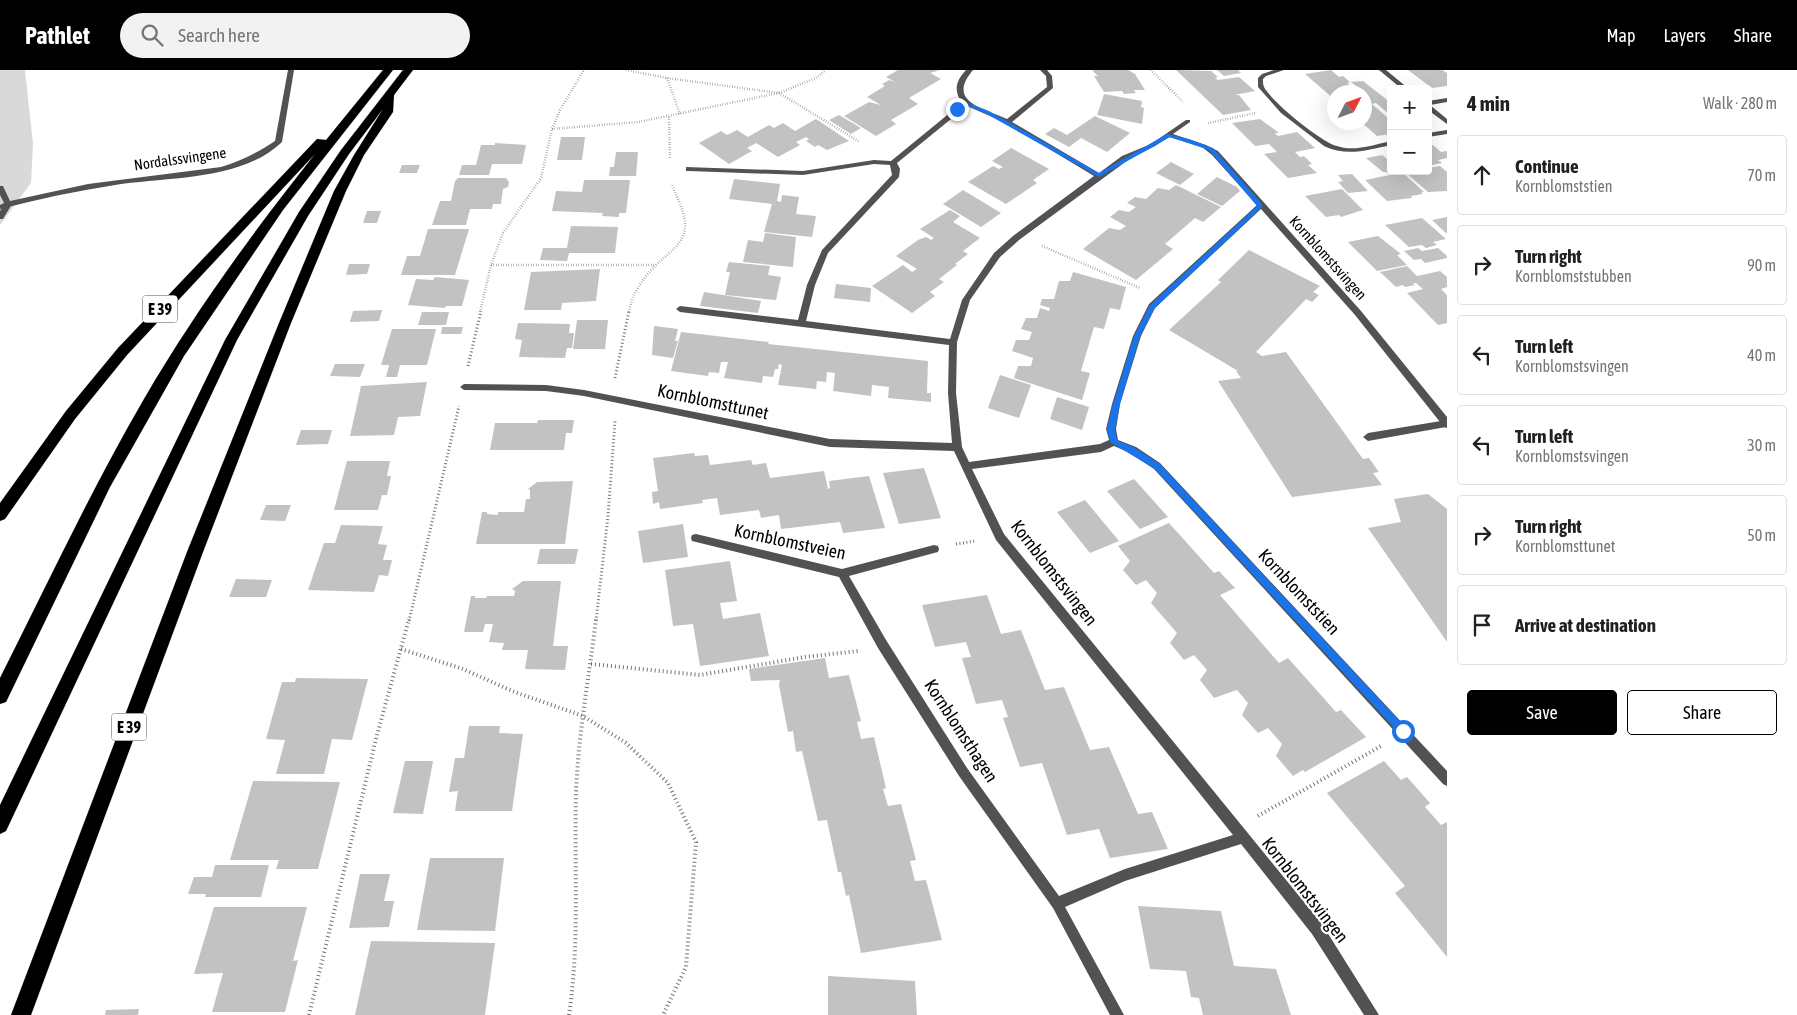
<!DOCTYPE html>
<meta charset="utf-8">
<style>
:root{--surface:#fff;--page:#f2f2f2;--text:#202124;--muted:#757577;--line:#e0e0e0;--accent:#000}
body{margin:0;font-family:"Asap Condensed",sans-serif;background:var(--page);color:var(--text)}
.controls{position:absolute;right:15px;top:15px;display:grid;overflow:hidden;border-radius:5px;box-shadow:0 5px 20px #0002}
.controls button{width:45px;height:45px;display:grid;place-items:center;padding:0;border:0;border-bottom:1px solid var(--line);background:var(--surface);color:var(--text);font:25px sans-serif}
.compass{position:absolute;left:1327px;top:15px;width:45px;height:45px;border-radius:50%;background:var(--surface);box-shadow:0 5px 20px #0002;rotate:48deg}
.stop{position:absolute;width:15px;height:15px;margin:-11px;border:4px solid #1a73e8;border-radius:50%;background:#fff}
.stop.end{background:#1a73e8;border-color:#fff;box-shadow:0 1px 5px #0008}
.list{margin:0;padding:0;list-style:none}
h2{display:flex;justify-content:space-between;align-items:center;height:65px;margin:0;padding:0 20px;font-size:21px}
h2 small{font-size:16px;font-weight:400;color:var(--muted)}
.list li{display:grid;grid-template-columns:32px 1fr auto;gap:15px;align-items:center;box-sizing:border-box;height:80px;margin:0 10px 10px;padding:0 10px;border:1px solid var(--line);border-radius:5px}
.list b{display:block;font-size:19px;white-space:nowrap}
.list p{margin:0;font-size:16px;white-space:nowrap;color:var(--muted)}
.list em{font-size:16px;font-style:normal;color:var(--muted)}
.actions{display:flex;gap:10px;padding:15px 20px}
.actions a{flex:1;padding:11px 0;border:1px solid var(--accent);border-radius:5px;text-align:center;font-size:18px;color:var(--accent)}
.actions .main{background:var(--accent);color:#fff}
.icon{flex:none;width:28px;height:28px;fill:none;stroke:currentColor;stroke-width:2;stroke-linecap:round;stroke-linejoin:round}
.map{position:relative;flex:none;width:1447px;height:945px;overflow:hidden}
header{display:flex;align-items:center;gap:30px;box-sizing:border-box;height:70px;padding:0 25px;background:var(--accent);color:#fff}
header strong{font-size:24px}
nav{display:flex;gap:28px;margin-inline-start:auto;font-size:18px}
.search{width:350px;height:45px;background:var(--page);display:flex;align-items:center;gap:12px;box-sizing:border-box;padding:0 18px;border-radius:28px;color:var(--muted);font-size:19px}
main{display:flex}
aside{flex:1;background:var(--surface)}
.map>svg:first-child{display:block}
</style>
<header>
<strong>Pathlet</strong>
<div class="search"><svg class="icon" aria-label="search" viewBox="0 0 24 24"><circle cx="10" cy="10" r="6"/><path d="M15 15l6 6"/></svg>Search here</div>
<nav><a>Map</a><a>Layers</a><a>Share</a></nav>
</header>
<main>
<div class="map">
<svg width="1447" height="945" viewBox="0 0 1447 945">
<rect width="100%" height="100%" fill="#fff"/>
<polygon fill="#d9d9d9" points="0,0 25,0 33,74 31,113 0,155"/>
<g fill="#c2c2c2">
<polygon points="898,0 940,0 930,3 941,9 909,28 918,34 891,50 896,54 876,66 844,46 869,32 881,35 867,27 885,16 882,14 889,10 895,12 886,7"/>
<polygon points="1092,0 1128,0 1135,4 1145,20 1134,20 1136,23 1124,24 1122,21 1104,22 1094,6 1098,6"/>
<polygon points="1176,0 1211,1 1218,7 1215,8 1218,10 1239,7 1255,21 1234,25 1239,25 1251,40 1223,45"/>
<polygon points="1217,0 1238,0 1241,3 1224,6"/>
<polygon points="1331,0 1339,7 1343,6 1350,12 1347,13 1358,22 1334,22 1334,29 1305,4"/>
<polygon points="1408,0 1442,0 1447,3 1447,16 1432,18"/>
<polygon points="1363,11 1391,33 1391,46 1376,33 1372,34 1387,47 1391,46 1391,64 1377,66 1361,52 1364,52 1364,33 1371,32 1364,27 1364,22 1351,12"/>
<polygon points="1104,24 1142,31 1141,37 1144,38 1142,54 1097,45"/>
<polygon points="839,45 861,58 851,64 829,50"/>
<polygon points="1095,46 1130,63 1107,82 1081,68 1069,77 1045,64 1054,58 1067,65"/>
<polygon points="816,49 849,71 827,80 818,75 815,77 806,71 809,69 806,67 796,72 800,75 778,87 756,73 747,78 752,81 729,94 699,73 721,61 727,65 737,60 748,67 769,55 774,58 783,53 795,61"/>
<polygon points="1260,49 1279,63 1275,63 1278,66 1297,62 1315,78 1295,82 1300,87 1304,86 1312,94 1308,95 1317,103 1288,108 1264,84 1277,82 1269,74 1255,76 1232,53"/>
<polygon points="561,67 585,67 582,90 557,90"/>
<polygon points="495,73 526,75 522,94 492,94 489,105 459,105 462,95 476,95 481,75 495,75"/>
<polygon points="1433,75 1441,82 1447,81 1447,88 1438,90 1442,93 1428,96 1428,76"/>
<polygon points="1011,78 1049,99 1033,110 1037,113 1006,134 968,112 993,96 999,99 1003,97 992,91"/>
<polygon points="616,82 638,82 636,106 609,106 610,97 614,97"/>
<polygon points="1382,85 1391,92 1391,101 1401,101 1424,122 1421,122 1423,124 1411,126 1412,128 1387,131 1365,110 1390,105 1386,102 1383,102 1366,88"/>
<polygon points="1171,92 1194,104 1180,115 1156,103"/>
<polygon points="402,95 420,95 417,103 399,103"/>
<polygon points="1440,96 1447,102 1447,121 1428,122 1406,103 1428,101 1428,98"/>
<polygon points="1352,104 1368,121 1348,123 1338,112 1343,111 1338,105"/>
<polygon points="1217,107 1237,117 1240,121 1222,136 1197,124"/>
<polygon points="458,108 506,108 509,112 508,117 503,119 501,134 493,134 492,139 470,139 466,155 432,155 440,131 451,131 455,111"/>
<polygon points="734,109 780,114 777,131 781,132 782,125 799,127 796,144 816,146 812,167 764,162 772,134 729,129"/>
<polygon points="584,110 630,110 626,143 619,143 619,147 602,146 603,143 552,141 556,121 582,122"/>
<polygon points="1176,115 1221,137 1203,152 1195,148 1165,174 1173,179 1136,210 1083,179 1109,158 1120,160 1126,156 1110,147 1119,140 1129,142 1136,137 1127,133 1135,127 1146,129 1158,118 1169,120"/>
<polygon points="1342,119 1363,140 1341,147 1339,145 1326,147 1305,126"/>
<polygon points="963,120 1001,143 981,157 943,134"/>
<polygon points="950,140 960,146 953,152 980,168 963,181 968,184 955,194 957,195 939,209 944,212 930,222 935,226 912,243 872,216 903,195 912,202 917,199 896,186 918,170 926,167 931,170 934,168 920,159"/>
<polygon points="367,141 381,141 377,153 363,153"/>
<polygon points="1447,147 1447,164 1432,150"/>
<polygon points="1422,148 1446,169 1433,172 1437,175 1426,178 1422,175 1409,177 1385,155"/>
<polygon points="571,156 618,157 615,183 569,183 567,191 540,190 543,178 567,178"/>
<polygon points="428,159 469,159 455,205 401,205 407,186 420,186"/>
<polygon points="765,163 796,167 793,197 743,192 748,170 763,172"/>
<polygon points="1378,166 1401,184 1397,185 1407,195 1377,201 1348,172"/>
<polygon points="1418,178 1422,181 1438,178 1447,186 1447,188 1425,193 1421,189 1414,190 1404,181"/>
<polygon points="1249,180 1320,216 1313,222 1319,225 1312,232 1306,229 1256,282 1262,286 1286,282 1363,389 1369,388 1379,402 1373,403 1382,415 1292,427 1218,311 1241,308 1236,301 1238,301 1169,260 1221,212 1218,210"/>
<polygon points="729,192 770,196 768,205 781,207 776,230 725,225 730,202 726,202"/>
<polygon points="349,194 370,194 367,204 346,205"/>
<polygon points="1407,196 1417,206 1440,201 1447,207 1447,217 1441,219 1447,225 1447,253 1438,255 1407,223 1423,219 1416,213 1413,213 1415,215 1405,217 1403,215 1396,217 1380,202"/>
<polygon points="600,199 596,231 562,233 561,240 524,240 531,202"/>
<polygon points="1073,202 1126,217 1120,240 1110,238 1104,259 1094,257 1081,301 1090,303 1082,330 1014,308 1018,296 1031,296 1033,288 1012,281 1016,270 1029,270 1032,262 1021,259 1026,248 1037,248 1040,238 1049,241 1050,238 1040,235 1042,229 1054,229 1059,211 1070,211"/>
<polygon points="435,207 469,210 462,236 446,236 445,238 408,235 416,209 433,210"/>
<polygon points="836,214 871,218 870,232 834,228"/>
<polygon points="704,222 761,231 758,243 700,236"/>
<polygon points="382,240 379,251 350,252 353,241"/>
<polygon points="422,242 449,242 446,255 418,255"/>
<polygon points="577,250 608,250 605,279 573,279"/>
<polygon points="518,253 570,254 569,263 574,263 572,278 567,278 565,288 519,287 522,270 515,269"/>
<polygon points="654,256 678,259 675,271 678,271 673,288 652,285"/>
<polygon points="442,257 463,257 461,264 441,264"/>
<polygon points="392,259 436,259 427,295 400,295 397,307 386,307 389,295 381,295"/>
<polygon points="681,262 769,272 768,274 928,291 927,323 931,323 931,332 888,328 889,317 872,315 871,326 833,321 835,303 827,302 826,312 817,311 816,319 778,315 782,295 779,294 778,299 775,299 773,307 763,306 762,313 724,308 728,292 721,292 719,303 709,302 708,306 671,301"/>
<polygon points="335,294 365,294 360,307 330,306"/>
<polygon points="1000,305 1031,315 1019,348 988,338"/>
<polygon points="427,312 420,346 398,347 394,365 350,366 361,316"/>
<polygon points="1057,327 1089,337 1082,360 1050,349"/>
<polygon points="538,350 574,350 572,363 566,363 564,380 490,380 495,353 537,353"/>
<polygon points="301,360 332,360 328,374 296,375"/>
<polygon points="694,383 695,386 708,385 710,395 751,390 753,395 766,393 770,408 824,401 828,419 830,418 829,411 869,406 885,458 843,463 840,452 781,459 779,445 761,448 759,440 720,445 717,428 702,430 703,433 660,439 659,432 653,434 652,422 658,421 653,388"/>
<polygon points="347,391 390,391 387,406 391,406 387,425 382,425 378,440 334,440"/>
<polygon points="924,398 941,448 899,454 883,403"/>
<polygon points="1134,409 1168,447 1140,459 1107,421"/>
<polygon points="573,411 565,474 476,474 482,442 487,442 487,444 498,445 498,442 524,442 526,429 530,429 530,420 528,419 537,412"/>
<polygon points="1428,424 1447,439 1447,572 1368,458 1401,452 1394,429"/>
<polygon points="1085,430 1119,471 1090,483 1057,442"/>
<polygon points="266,435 291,435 285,451 260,450"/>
<polygon points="1169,453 1214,503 1219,501 1235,518 1220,525 1279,593 1288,588 1336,642 1341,640 1366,667 1305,702 1303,700 1293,706 1276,686 1282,674 1268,658 1258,663 1242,645 1248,633 1237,620 1214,628 1200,610 1207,600 1194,585 1184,590 1170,573 1177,563 1151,533 1157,523 1146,510 1136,515 1123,500 1130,491 1118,476"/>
<polygon points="683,454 688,487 643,493 638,461"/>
<polygon points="341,455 383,456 378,474 387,475 383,490 392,490 388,506 379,505 374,522 308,520 324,473 335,473"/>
<polygon points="540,479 578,479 575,494 537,494"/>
<polygon points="730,491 737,531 720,533 723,549 760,543 769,586 700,596 693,554 673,556 665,500"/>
<polygon points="236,509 272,510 266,527 229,527"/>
<polygon points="523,511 561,511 553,576 568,576 565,600 525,599 528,580 502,580 504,573 489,572 493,554 485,554 483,562 464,562 471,526 475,526 475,528 486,528 487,526 514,526 515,521 512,519"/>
<polygon points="987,525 1001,564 1021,560 1045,620 1064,617 1090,680 1109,677 1138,744 1152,742 1168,779 1110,788 1099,759 1067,765 1042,693 1020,697 1003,648 1008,647 1002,630 976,634 962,588 971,587 966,572 935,577 922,535"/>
<polygon points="825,588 829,608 849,605 861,651 857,652 861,669 874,667 886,718 883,719 888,736 901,734 916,790 910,791 915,811 926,810 942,870 861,883 849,825 846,826 841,802 838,802 827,750 818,751 802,681 796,682 793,661 788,662 779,615 780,610 751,611 749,599"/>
<polygon points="296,608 368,609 352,670 332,669 324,704 276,704 285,670 266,669 282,612 295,612"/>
<polygon points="469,656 500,656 499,663 523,664 512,741 455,741 458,721 449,722 455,688 464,688"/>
<polygon points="405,691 433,691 423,744 393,743"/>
<polygon points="1384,691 1401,710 1407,707 1430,733 1425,737 1441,755 1447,752 1447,887 1395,823 1405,816 1327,723"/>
<polygon points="253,711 340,712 318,799 276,799 279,790 230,790"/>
<polygon points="430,788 504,788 495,861 417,860"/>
<polygon points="215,795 269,795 261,827 205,827 206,824 188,824 194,807 212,807"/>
<polygon points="360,804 390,804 384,831 394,831 389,857 349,858"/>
<polygon points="1138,836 1221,841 1234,896 1276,899 1291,945 1203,945 1199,928 1191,927 1186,901 1150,899"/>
<polygon points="214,837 307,837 293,891 298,890 285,942 212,942 223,903 194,904"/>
<polygon points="371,871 495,873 485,945 355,945"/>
<polygon points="828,906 915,911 917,945 828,945"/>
<polygon points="139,939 138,945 105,945 106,940"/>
</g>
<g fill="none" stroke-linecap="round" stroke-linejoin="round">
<defs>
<g id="highway">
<path d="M383,0H393L283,140L184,286L110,417L6,632L0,634V608C47,515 91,420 144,329C194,243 253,162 315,84L127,285L75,349L5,449L0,451V433L66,341L118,278L317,69L326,70Z"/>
<polygon points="403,0 413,0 394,25 393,42 364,85 346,121 291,253 203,482 31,945 11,945 187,482 279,253 334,121 354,85 383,39 349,84 308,146 237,270 6,761 0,764 0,735 225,270 299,142 341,80"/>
</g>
</defs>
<use href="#highway" stroke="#dbdbdb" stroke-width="1"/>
<g stroke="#747474" stroke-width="2.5" stroke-dasharray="0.5 2" stroke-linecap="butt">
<polyline points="626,0 667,8 779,23 816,8 826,0"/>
<polyline points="1151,0 1183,32"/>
<polyline points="667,8 680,44"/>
<polyline points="669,47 670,88"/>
<polyline points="1208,53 1256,43"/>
<polyline points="552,59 638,52 779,23 860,72"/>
<polyline points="1042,176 1140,218"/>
<polyline points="491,195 655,195"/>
<polyline points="480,242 491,195 503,163 541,108 552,59 560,40 584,0"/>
<path d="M629,242C632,224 643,208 656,195C668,183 687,173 685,152C684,140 676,126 672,115"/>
</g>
<g stroke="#747474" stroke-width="3" stroke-dasharray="1 2.5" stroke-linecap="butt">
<polyline points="468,296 481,241"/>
<polyline points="615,308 629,241"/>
<polyline points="956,474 975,471"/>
<polyline points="409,551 459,336"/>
<polyline points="596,551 608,446 615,351"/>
</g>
<g stroke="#747474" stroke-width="4" stroke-dasharray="1 3" stroke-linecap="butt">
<polyline points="401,579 463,599 512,621 583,646 626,673 668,713 696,772 686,897 663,945"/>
<polyline points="591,594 700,605 805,587 858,581"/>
<polyline points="1258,746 1383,675"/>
<polyline points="309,945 377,665 409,549"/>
<path d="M569,945C580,871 574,798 576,724C578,665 589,608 596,549"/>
</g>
<g fill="#525252" fill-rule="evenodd">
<polygon points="5,132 8,132 12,134 3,149 0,149 0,141"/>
<polygon points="1447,350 1446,357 1368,371 1363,367 1368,363"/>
</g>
<g fill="#525252" fill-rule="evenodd">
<path d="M288,0H294L282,72C242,111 167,107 115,115C76,121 38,129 0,139V135L4,133L0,125V116H3L10,131L88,114L221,97C241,91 257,83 275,71Z"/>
<path d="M966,0H973C946,32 983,38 1007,49L1047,17L1046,6L1040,0H1047L1052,6L1053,18L1012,52L1099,103L1122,86L1151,74L1186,50H1190V52L1173,64L1206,75L1218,81L1361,241L1447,347V358L1444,357L1355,245L1261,139L1155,238L1141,266L1120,334L1116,359L1118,370L1136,377L1160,393L1447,701V716L1443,714L1154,399L1130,383L1114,376L1101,382L972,399L1004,464L1322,854L1379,945H1364L1312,864L1241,774L1125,811L1065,837L1124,945H1110L1053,838L959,706L878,578L839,507L696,472L692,471L691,468L692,465L696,464L842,499L934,475L938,476L939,479L938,482L934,483L849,506L886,570L967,698L1059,826L1125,799L1233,765L996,470L954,381L830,377L584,326L546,321L464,320L460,317L464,314L546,315L584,320L830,369L952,373L948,323L949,275L680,242L676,239L680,236L798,250L807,215L822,180L892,105L890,95L874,94L803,105L689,101H686V97L803,101L874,90L891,91L962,33C953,20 956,11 966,0ZM967,36L1006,53L1094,106L1013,166L994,183L962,230L950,269L806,251L815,215L828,183L899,107L900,99L897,93ZM1169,67L1202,77L1212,85L1257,135L1149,234L1133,266L1112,334L1106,359L1109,370L1100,374L969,392L962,377L956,323L957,272L970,230L1000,187L1019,170L1128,90L1155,76Z"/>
<path d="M1274,0H1284L1266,6L1263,9C1263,12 1263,15 1264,17C1271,31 1321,72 1337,76C1353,82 1374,75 1391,71V75C1368,80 1346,87 1324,76L1281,43L1258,17V8L1262,4Z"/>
<polygon points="1379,0 1386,0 1409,19 1402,19"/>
<polygon points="1447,28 1447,32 1430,35 1447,49 1447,54 1428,40 1428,31"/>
<polygon points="1447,60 1447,64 1428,67 1428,63"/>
</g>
<use href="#highway" fill="#000" fill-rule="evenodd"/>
</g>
<polygon fill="#1a73e8" points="966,32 989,41 1099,103 1167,64 1189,69 1213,78 1262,134 1262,137 1155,238 1140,266 1120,334 1115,359 1117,370 1135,378 1160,394 1406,658 1406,664 1400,664 1155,399 1110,372 1107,359 1113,334 1134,266 1150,235 1257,136 1209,80 1170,67 1099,107 985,43 966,35 955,40 955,38"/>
<g text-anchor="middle" stroke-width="4.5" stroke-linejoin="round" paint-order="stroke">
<g font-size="15" fill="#000" stroke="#fff">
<text transform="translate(180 89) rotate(-8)" y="5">Nordalssvingene</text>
<text transform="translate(1328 188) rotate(48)" y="5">Kornblomstsvingen</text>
</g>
<g fill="#fff" stroke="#4c4c4c" stroke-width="1">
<rect x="142.5" y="225.5" width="35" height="27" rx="4"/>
<rect x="111.5" y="643.5" width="35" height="27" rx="4"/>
</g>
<g font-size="16" font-weight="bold" fill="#000">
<text x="160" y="245">E 39</text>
<text x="129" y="663">E 39</text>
</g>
<g font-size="18" fill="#000" stroke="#fff">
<text transform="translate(713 332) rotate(12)" y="6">Kornblomsttunet</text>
<text transform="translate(790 472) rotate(12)" y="6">Kornblomstveien</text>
<text transform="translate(1054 503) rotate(52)" y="6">Kornblomstsvingen</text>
<text transform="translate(1299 522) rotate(47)" y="6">Kornblomststien</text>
<text transform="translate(961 661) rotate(57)" y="6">Kornblomsthagen</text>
<text transform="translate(1305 820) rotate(52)" y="6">Kornblomstsvingen</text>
</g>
</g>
</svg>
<div class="controls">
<button>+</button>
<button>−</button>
</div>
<svg class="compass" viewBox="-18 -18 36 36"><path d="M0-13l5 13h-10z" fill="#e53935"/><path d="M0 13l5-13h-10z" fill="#757577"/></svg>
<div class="stop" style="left:1403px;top:661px"></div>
<div class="stop end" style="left:957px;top:39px"></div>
</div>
<aside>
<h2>4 min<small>Walk · 280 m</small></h2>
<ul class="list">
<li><svg class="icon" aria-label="ahead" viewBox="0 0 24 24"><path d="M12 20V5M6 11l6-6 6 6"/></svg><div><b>Continue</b><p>Kornblomststien</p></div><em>70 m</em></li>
<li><svg class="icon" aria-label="right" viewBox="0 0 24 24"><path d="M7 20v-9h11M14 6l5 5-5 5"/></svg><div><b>Turn right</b><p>Kornblomststubben</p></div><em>90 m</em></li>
<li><svg class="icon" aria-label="left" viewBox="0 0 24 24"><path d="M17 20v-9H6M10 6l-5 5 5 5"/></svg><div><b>Turn left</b><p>Kornblomstsvingen</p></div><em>40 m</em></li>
<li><svg class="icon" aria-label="left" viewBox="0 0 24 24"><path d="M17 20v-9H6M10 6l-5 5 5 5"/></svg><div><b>Turn left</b><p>Kornblomstsvingen</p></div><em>30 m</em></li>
<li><svg class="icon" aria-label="right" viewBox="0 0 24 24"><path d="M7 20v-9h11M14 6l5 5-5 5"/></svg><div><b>Turn right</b><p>Kornblomsttunet</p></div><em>50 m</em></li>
<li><svg class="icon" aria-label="arrive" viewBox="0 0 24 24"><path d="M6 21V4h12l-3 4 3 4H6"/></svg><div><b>Arrive at destination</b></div></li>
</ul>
<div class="actions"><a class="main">Save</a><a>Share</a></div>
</aside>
</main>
